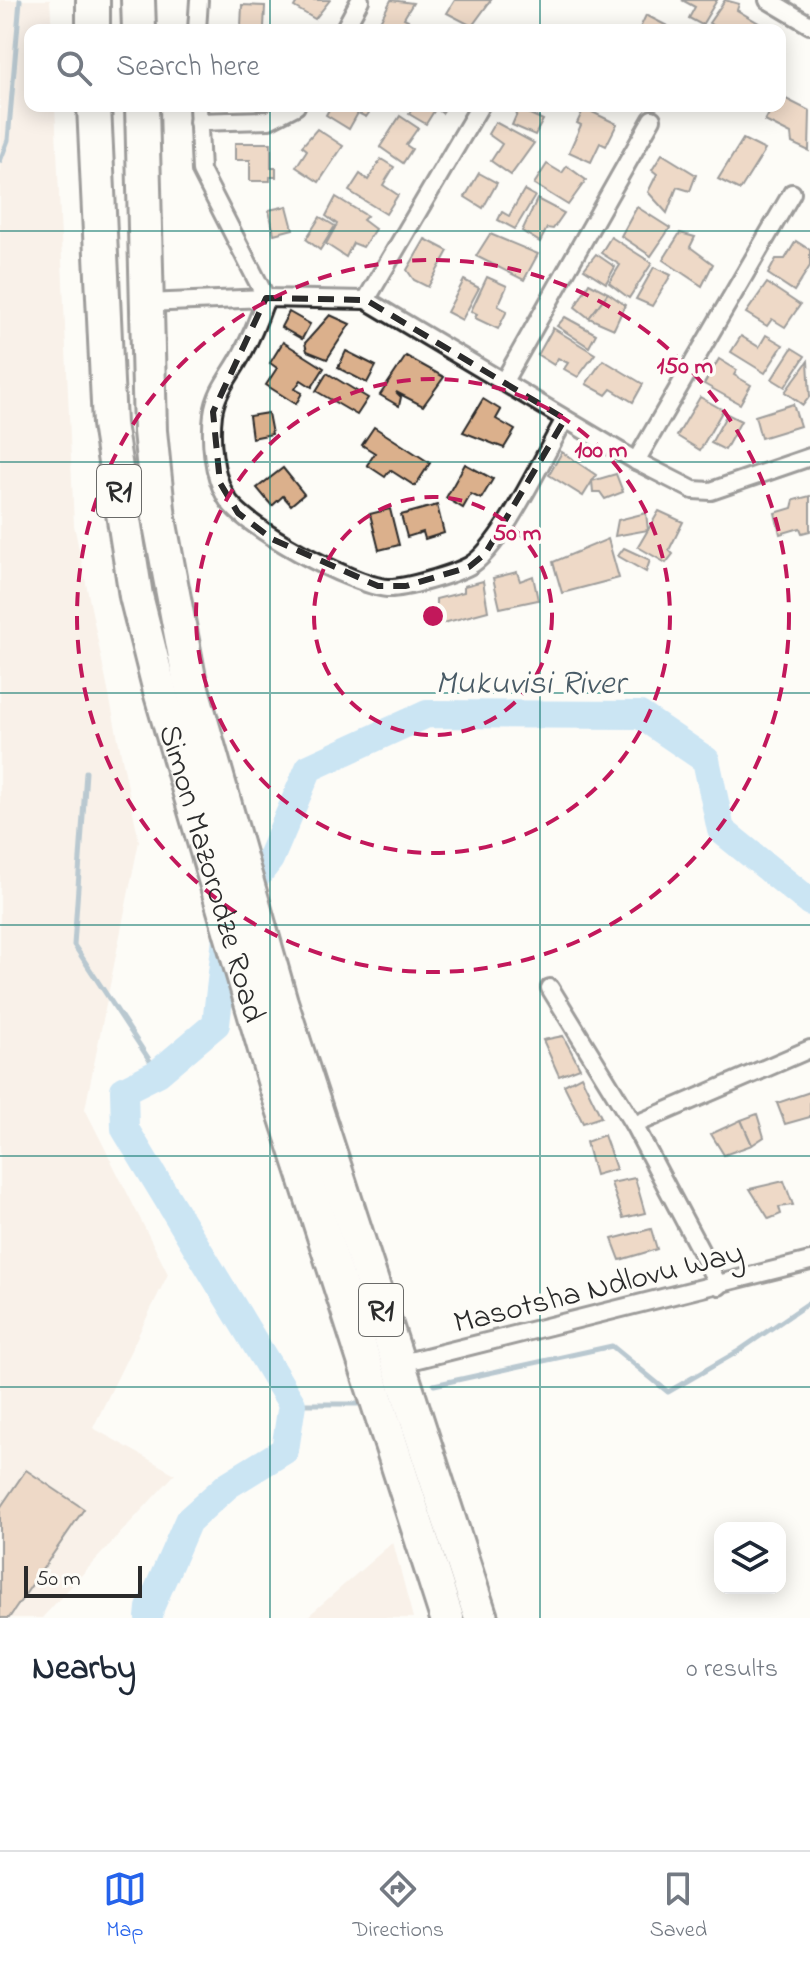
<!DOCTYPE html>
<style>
:root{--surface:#fff;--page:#f6f6f7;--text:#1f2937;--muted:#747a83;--line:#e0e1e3;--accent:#2563eb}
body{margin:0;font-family:"Indie Flower",sans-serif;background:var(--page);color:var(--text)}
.controls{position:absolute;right:24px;bottom:24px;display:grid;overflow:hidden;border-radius:16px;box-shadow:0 4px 20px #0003}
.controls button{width:72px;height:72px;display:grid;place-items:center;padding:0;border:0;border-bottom:2px solid var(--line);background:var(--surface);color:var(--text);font:40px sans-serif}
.scale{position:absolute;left:24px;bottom:20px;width:118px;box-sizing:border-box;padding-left:8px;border:4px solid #2b2b2b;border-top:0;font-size:22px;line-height:28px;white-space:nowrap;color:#2b2b2b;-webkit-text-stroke:6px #fdfcf7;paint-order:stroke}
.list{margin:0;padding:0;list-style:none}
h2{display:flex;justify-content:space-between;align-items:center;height:104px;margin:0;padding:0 32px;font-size:34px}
h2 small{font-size:26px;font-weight:400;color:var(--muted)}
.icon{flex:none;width:44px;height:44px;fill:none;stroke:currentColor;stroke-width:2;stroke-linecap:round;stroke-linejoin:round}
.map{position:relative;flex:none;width:810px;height:1618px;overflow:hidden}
.search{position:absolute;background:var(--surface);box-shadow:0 4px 20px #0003;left:24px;right:24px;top:24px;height:88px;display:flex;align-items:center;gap:20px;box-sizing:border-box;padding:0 28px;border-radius:16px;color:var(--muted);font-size:30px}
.sheet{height:232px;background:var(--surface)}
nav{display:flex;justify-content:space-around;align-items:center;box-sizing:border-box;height:112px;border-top:2px solid var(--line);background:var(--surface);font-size:22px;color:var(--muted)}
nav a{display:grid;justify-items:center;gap:4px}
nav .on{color:var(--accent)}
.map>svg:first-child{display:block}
</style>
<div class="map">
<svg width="810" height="1618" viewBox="0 0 810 1618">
<rect width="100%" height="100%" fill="#fdfcf7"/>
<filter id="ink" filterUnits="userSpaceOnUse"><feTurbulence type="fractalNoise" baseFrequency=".0125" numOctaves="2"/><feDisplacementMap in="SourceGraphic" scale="16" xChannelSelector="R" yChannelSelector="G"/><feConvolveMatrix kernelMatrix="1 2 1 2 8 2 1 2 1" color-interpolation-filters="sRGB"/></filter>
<g filter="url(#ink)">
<g fill="#f3e5d7">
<polygon points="0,0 50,0 52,30 30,30 30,106 55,106 74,525 139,841 85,1109 168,1274 93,1428 175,1474 42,1618 0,1618"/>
<polygon points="393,1542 413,1618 306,1618"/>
</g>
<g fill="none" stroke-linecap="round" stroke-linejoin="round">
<g stroke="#668aa0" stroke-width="5">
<polyline points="0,161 8,140 20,0"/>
<polyline points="86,772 74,945 158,1073"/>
<polyline points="434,1385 612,1346 668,1392 737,1352 810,1302"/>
<polyline points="292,1404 363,1404"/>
</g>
<polyline stroke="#8ecaee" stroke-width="28" points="149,1618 150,1608 188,1521 228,1485 285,1450 292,1404 125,1129 124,1090 158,1073 216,1024 229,913 270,859 309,768 427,714 640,715 706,760 721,830 810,902"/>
</g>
<g fill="#dbb08c" stroke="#2b2b2b" stroke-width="2">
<polygon points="298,0 330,0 315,19 294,7"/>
<polygon points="391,0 413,3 404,18 408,20 402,30 376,29"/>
<polygon points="455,0 491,0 472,26 447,13"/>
<polygon points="682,0 717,0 702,25 689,18 695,7"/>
<polygon points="725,0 739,4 737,10 767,28 765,30 719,30 709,23"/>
<polygon points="242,5 265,6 264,28 269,30 229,30 230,27 241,27"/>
<polygon points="646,15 675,30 639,30"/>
<polygon points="780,96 810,111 809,151 792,143 791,134 765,121 773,106 780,106"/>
<polygon points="331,106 374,106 366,117 358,113 349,129 326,115"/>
<polygon points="414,106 447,106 442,113 436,108 426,124 409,114"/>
<polygon points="584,108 617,124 606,146 600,143 591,162 569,152 581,125 577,123"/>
<polygon points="519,109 543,120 535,135 512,125"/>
<polygon points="400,116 418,128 406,145 412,149 403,163 380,147"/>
<polygon points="495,122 534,143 511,175 491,161 502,144 488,134"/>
<polygon points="317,129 343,146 319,182 296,167 307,150 302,146"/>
<polygon points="743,139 765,150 740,190 718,179"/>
<polygon points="235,143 271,143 271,168 276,168 276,177 270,177 270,181 250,181 250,160 235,160"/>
<polygon points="662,154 696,175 690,191 677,187 667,213 648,192 657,174 652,170"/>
<polygon points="381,159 394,167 383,185 398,195 386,214 349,191 360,174 368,180"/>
<polygon points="547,164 562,173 567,166 586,180 568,205 534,184"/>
<polygon points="479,173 497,183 483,208 465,197"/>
<polygon points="524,190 535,196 515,229 498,220 502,212 509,216"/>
<polygon points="336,197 367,216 363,220 375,229 363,247 353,243 346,257 326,244 337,224 326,216"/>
<polygon points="537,199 564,213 553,229 547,228 540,242 522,231"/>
<polygon points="287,206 293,229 274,234 269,210"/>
<polygon points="637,207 670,228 651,256 621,236"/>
<polygon points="320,217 335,226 320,250 306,239"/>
<polygon points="680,233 695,237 690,247 713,264 702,286 663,260"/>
<polygon points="490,234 538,254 524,280 476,256"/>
<polygon points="611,237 652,263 629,298 609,283 620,265 601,253"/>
<polygon points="425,239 448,251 428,287 414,280 407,270"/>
<polygon points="796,241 810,250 810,266 794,291 768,274 776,259 785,259"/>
<polygon points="596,254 615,267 606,283 584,269"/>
<polygon points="654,267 671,275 652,306 636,299"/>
<polygon points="487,277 507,286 498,306 507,311 498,329 475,318 477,314 471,311"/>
<polygon points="464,280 479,288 462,320 447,312"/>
<polygon points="589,283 608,293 589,318 575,307"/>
<polygon points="767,283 800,305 785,327 772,319 767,326 746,313"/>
<polygon points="608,293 625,305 614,329 589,318"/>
<polygon points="289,312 310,324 302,339 281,327"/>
<polygon points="330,315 350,324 327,359 307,351 305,343"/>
<polygon points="565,317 596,334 589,347 557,326"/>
<polygon points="553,328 595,354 578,377 564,369 568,363 558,358 554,365 538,355"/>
<polygon points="766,335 783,345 765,373 731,352 741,336 759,347"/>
<polygon points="283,342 324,368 312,387 301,380 295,389 302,393 296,404 266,385 277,368 270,363"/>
<polygon points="792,348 805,356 785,387 772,379"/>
<polygon points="346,351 376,366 367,383 338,368"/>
<polygon points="406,356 444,377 423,406 396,392 401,397 399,406 380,395"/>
<polygon points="719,359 737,370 734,375 751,385 740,404 704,384"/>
<polygon points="603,360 643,384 633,402 611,389 606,395 586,384"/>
<polygon points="808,361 810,396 803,405 785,392"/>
<polygon points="327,373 368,398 357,415 316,391"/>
<polygon points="700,397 723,410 700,450 677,436"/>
<polygon points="483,399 501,410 496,419 515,430 504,448 463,432"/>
<polygon points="793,404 800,426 761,438 755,416"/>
<polygon points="268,413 272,434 252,438 249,416"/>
<polygon points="727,414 741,421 725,450 711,443"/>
<polygon points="374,427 430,463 415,486 390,470 385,477 367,465 375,453 362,445"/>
<polygon points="562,452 596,475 583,496 549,475"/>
<polygon points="465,464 493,479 481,499 471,494 463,508 446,498"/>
<polygon points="283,468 304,494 291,505 283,496 272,506 257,488"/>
<polygon points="616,474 623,492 605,499 600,492 593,492 592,481"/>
<polygon points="810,496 810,531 802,533 800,528 780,534 775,513 792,508 794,500"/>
<polygon points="437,505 444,533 425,539 423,532 407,537 401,515"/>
<polygon points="390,509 399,545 379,550 370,514"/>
<polygon points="659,511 683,522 669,550 673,554 666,563 638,547"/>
<polygon points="646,513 648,530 615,536 618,520"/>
<polygon points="608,539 619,578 562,593 553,562"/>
<polygon points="624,548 650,560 646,572 618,556"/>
<polygon points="517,572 520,581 533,576 538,600 500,608 493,578"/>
<polygon points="483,581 488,611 440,624 436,621 436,599 464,592 464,586"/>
<polygon points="563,1036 580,1068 559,1076 543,1040"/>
<polygon points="581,1076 601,1117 583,1123 564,1085"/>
<polygon points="810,1092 810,1117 785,1124 777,1103"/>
<polygon points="757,1114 764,1137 752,1145 741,1120"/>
<polygon points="741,1120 752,1145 724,1155 711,1134"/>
<polygon points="604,1135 616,1169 595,1175 586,1142"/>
<polygon points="635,1178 645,1213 623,1218 611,1183"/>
<polygon points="784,1181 793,1205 779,1207 781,1214 769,1219 750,1189"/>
<polygon points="651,1229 657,1249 620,1260 612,1239"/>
<polygon points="26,1470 84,1509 9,1618 0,1618 0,1508"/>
</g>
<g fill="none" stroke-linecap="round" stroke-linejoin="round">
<defs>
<g id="street">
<polyline points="768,0 810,25"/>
<polyline points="197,30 199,0"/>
<polyline points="344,30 360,0"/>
<path d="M198,106L201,171L266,298C259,318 252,336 242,354C232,374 216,390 213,414C210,439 213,474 226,497C243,528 353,585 387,588C404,589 454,574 469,566C501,549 545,453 565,419"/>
<polyline points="198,122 269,120 296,106"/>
<polyline points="366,300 480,106"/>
<polyline points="146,303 266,298 366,300 636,461 693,490 711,491 810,457"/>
<polyline points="504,381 652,119"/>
<polyline points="636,461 792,193"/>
<polyline points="550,988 634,1125 719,1286"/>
<polyline points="634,1125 810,1049"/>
<polyline points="398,1364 810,1261"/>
</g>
<g id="highway">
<polyline points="93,0 93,30"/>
<polyline points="138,0 139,30"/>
<path id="s1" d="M94,106L109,424L136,596L160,691L275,1084L447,1618"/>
<polyline points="142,106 150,431 159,519 189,678 281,1002 481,1618"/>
</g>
</defs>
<use href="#street" stroke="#2b2b2b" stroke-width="22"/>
<use href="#highway" stroke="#2b2b2b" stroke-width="38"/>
<use href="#street" stroke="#fdfcf7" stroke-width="16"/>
<use href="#highway" stroke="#fdfcf7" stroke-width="32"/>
</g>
</g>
<path d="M0 0H810V1618H0ZM266,298L366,300L565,419L485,554L469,567L406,586H378L272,539L238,513L220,483L213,412Z" fill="#fdfcf7" fill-opacity=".55" fill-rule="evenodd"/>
<path fill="none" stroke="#2b2b2b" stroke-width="6" stroke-dasharray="16 10" stroke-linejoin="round" d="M266,298L366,300L565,419L485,554L469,567L406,586H378L272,539L238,513L220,483L213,412Z"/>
<path fill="none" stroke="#0f766e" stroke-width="2" stroke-opacity="0.55" d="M270,0V30M540,0V30M270,106V1618M540,106V1618M0,231H810M0,462H810M0,693H810M0,925H810M0,1156H810M0,1387H810"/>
<g fill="none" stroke="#c2185b" stroke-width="4" stroke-dasharray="14 10">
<circle cx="433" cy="616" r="119"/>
<circle cx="433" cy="616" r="237"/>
<circle cx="433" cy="616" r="356"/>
</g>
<g text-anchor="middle" stroke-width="7" stroke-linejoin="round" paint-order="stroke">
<g fill="#fdfcf7" stroke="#6a6a68" stroke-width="2">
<rect x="97" y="465" width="44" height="52" rx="6"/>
<rect x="359" y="1284" width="44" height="52" rx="6"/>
</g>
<g font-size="30" font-weight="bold" fill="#2b2b2b">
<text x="119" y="501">R1</text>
<text x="381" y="1320">R1</text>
</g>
<g font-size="32" fill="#2b2b2b" stroke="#fdfcf7">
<text dy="11" stroke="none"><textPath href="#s1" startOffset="780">Simon Mazorodze Road</textPath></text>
<text transform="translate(598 1286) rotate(-14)" y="11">Masotsha Ndlovu Way</text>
</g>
<g font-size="34" font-style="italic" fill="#495b66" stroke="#fdfcf7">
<text x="530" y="693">Mukuvisi River</text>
</g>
</g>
<circle cx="433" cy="616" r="12" fill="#c2185b" stroke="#fdfcf7" stroke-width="4"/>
<g font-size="24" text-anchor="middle" font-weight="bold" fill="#c2185b" stroke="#fdfcf7" stroke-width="7" stroke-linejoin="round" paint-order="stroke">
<text x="685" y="373">150 m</text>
<text x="601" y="457">100 m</text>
<text x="517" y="540">50 m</text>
</g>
</svg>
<div class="controls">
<button><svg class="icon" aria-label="layers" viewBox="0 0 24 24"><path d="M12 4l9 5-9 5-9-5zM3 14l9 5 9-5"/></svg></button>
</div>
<div class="scale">50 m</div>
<div class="search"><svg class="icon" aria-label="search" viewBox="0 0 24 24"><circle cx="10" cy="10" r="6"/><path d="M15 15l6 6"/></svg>Search here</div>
</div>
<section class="sheet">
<h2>Nearby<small>0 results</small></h2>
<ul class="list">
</ul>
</section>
<nav>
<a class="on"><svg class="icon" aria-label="map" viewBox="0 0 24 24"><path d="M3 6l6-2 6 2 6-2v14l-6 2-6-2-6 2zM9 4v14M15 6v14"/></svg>Map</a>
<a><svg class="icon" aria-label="directions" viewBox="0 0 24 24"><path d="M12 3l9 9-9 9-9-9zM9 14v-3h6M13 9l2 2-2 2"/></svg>Directions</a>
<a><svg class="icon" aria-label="saved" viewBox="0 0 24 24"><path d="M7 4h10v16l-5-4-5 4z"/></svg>Saved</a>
</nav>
